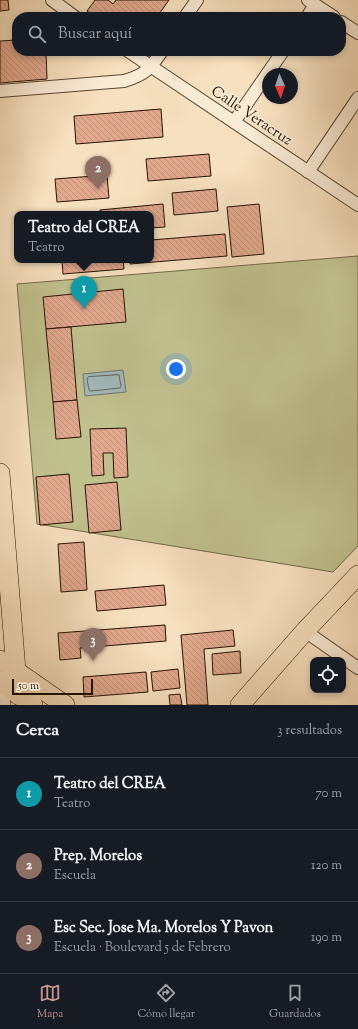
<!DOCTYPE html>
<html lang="es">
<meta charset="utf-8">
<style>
:root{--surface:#171b24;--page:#242831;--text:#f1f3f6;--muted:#9ea1a6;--line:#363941;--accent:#c59692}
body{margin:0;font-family:"Sorts Mill Goudy",serif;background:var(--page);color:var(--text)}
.controls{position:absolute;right:12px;bottom:12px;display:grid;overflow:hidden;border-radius:8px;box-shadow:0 2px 6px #0003}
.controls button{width:36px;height:36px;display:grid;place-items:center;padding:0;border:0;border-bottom:1px solid var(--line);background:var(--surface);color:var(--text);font:20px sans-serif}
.compass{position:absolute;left:262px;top:68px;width:36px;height:36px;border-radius:50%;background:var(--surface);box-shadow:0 2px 6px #0003;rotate:177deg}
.scale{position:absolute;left:12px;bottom:10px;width:81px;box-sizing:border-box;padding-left:4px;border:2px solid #261300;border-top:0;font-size:11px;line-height:14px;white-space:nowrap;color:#261300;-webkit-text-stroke:3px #faebd5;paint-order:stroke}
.you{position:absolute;left:176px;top:369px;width:14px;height:14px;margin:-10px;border:3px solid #fff;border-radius:50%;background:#1a73e8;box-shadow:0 0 0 6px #1a73e833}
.badge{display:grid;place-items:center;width:26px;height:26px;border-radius:50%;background:var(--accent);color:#fff;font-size:13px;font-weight:700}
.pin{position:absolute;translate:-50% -33px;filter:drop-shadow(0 1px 2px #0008)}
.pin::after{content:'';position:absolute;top:21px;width:14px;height:12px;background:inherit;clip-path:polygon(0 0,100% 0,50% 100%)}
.popup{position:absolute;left:14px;top:211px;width:140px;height:52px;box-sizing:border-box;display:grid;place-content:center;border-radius:8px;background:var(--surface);filter:drop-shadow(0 1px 3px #0005);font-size:13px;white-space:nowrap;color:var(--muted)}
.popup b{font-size:15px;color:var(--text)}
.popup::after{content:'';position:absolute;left:50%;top:100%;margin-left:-8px;border:8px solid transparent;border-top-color:var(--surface)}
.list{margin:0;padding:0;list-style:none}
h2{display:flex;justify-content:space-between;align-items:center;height:52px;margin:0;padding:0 16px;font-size:17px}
h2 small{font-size:13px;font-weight:400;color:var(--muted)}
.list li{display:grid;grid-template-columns:26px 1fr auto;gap:12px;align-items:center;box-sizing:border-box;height:72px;padding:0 16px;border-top:1px solid var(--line)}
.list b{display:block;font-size:15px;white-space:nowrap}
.list p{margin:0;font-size:13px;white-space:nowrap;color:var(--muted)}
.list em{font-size:13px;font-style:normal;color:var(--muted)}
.icon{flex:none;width:22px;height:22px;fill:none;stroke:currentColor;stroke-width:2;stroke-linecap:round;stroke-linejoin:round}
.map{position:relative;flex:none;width:358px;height:705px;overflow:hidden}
.search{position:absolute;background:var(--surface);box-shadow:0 2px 6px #0003;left:12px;right:12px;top:12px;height:44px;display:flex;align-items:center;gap:10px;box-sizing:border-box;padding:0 14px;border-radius:16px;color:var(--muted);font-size:15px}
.sheet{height:268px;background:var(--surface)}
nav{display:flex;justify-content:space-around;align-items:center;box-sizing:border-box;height:56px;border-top:1px solid var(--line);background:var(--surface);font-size:11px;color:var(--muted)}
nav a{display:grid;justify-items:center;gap:2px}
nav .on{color:var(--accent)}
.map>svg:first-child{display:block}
</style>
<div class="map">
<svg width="358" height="705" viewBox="0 0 358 705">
<defs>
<pattern id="building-back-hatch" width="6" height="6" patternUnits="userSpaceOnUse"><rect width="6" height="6" fill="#e1a88e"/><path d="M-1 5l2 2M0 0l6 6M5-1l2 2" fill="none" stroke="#c19079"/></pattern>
</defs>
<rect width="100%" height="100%" fill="#f7e0bf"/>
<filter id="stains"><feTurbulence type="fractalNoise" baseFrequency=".005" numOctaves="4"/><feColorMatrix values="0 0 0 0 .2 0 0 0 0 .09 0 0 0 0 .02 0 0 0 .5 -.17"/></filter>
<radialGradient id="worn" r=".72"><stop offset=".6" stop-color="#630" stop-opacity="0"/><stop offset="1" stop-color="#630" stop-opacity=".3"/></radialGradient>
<polygon fill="#c1c18f" stroke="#746a48" points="358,256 358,546 333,572 37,524 17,284"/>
<polygon fill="#a2babd" stroke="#707771" points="123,370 126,392 85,396 83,374"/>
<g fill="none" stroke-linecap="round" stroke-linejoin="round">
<polygon stroke="#64665e" stroke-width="1" points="119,375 121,386 120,388 91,391 89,390 87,379 88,377"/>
</g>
<g fill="url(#building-back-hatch)" stroke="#261300">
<polygon points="0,0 8,0 9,10 0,11"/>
<polygon points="95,0 108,0 113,4 116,0 169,0 157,17 95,17 87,11"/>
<polygon points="17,40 17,51 46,51 47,79 0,83 0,41"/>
<polygon points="161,109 163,137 76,144 74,116"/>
<polygon points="209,154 211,176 148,181 146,159"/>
<polygon points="107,175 109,198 57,202 55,179"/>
<polygon points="216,189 218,211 174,215 172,193"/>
<polygon points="163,204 165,227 151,228 151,214 100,214 100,210"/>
<polygon points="259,204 264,254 232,257 227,207"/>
<polygon points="225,234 227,256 130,264 130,260 151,260 151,240"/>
<polygon points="62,260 123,260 124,269 63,274"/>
<polygon points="123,289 126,322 46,329 43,297"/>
<polygon points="71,327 77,400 53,402 46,329"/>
<polygon points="77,400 81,437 56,439 53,402"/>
<polygon points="126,428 128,477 114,478 113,453 103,453 104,475 92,476 90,429"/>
<polygon points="69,474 73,522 40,525 36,477"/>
<polygon points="117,482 121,530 89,533 85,485"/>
<polygon points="84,542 87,590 61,592 58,544"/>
<polygon points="164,585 166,605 97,611 95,591"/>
<polygon points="165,625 166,641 80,648 81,658 60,660 58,633"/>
<polygon points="233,630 235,646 204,649 208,705 187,705 181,635"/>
<polygon points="240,651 241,673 213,675 212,654"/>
<polygon points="178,669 180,688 153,691 151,672"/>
<polygon points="146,672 148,692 84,697 83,677"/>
<polygon points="180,694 182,705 170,705 169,695"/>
</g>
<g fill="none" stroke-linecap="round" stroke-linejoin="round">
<defs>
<g id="street">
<polyline points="52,0 75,17"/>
<polyline points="308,0 334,17"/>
<polyline points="185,17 197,0"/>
<polyline points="307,17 315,5"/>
<polyline points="341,22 358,33"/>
<polyline points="128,51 358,205"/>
<path d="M0,91L124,81C145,75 150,69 162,51"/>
<polyline points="234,122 283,51"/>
<polyline points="308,172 358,98"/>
<polyline points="305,631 358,668"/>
</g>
<polyline id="secondary" points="0,685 2,705"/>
<g id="primary">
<polyline points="0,473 18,695"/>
<polyline points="0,660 65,705"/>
<polyline points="0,681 33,705"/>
<polyline points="240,705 305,631 358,575"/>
</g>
</defs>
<use href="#street" stroke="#5a4630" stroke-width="14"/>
<use href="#secondary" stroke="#261300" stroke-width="18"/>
<use href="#primary" stroke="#261300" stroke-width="20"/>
<use href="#street" stroke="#faebd5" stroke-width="12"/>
<use href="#secondary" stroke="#faebd5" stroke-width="17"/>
<use href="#primary" stroke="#f7e0bf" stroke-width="19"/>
</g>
<g text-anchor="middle" stroke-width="3" stroke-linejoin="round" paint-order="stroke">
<g font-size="15" fill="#261300" stroke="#faebd5">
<text transform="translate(252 115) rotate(34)" y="5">Calle Veracruz</text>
</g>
</g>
<rect width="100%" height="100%" filter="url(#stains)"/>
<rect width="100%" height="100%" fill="url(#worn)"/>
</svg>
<div class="controls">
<button><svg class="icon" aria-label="locate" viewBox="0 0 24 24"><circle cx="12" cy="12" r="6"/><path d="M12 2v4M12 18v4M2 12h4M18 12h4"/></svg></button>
</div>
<svg class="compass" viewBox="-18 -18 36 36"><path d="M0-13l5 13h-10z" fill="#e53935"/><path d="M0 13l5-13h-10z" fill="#9ea1a6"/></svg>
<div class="scale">50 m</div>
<div class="you"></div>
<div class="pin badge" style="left:84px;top:309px;background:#0f9aa8">1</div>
<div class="popup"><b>Teatro del CREA</b>Teatro</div>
<div class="pin badge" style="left:98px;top:189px;background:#8d6e63">2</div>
<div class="pin badge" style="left:93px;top:661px;background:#8d6e63">3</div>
<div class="search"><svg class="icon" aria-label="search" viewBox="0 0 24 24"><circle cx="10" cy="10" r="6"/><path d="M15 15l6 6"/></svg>Buscar aquí</div>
</div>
<section class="sheet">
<h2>Cerca<small>3 resultados</small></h2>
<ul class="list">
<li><span class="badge" style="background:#0f9aa8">1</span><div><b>Teatro del CREA</b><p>Teatro</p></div><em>70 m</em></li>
<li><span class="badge" style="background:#8d6e63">2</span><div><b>Prep. Morelos</b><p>Escuela</p></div><em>120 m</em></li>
<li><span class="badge" style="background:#8d6e63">3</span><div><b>Esc Sec. Jose Ma. Morelos Y Pavon</b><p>Escuela · Boulevard 5 de Febrero</p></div><em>190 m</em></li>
</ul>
</section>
<nav>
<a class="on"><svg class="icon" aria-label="map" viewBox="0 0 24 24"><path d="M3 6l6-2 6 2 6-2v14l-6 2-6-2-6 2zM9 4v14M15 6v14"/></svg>Mapa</a>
<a><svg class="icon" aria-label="directions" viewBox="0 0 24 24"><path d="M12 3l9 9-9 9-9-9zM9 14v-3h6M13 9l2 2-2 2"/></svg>Cómo llegar</a>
<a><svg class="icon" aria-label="saved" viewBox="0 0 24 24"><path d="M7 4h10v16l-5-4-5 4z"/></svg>Guardados</a>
</nav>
